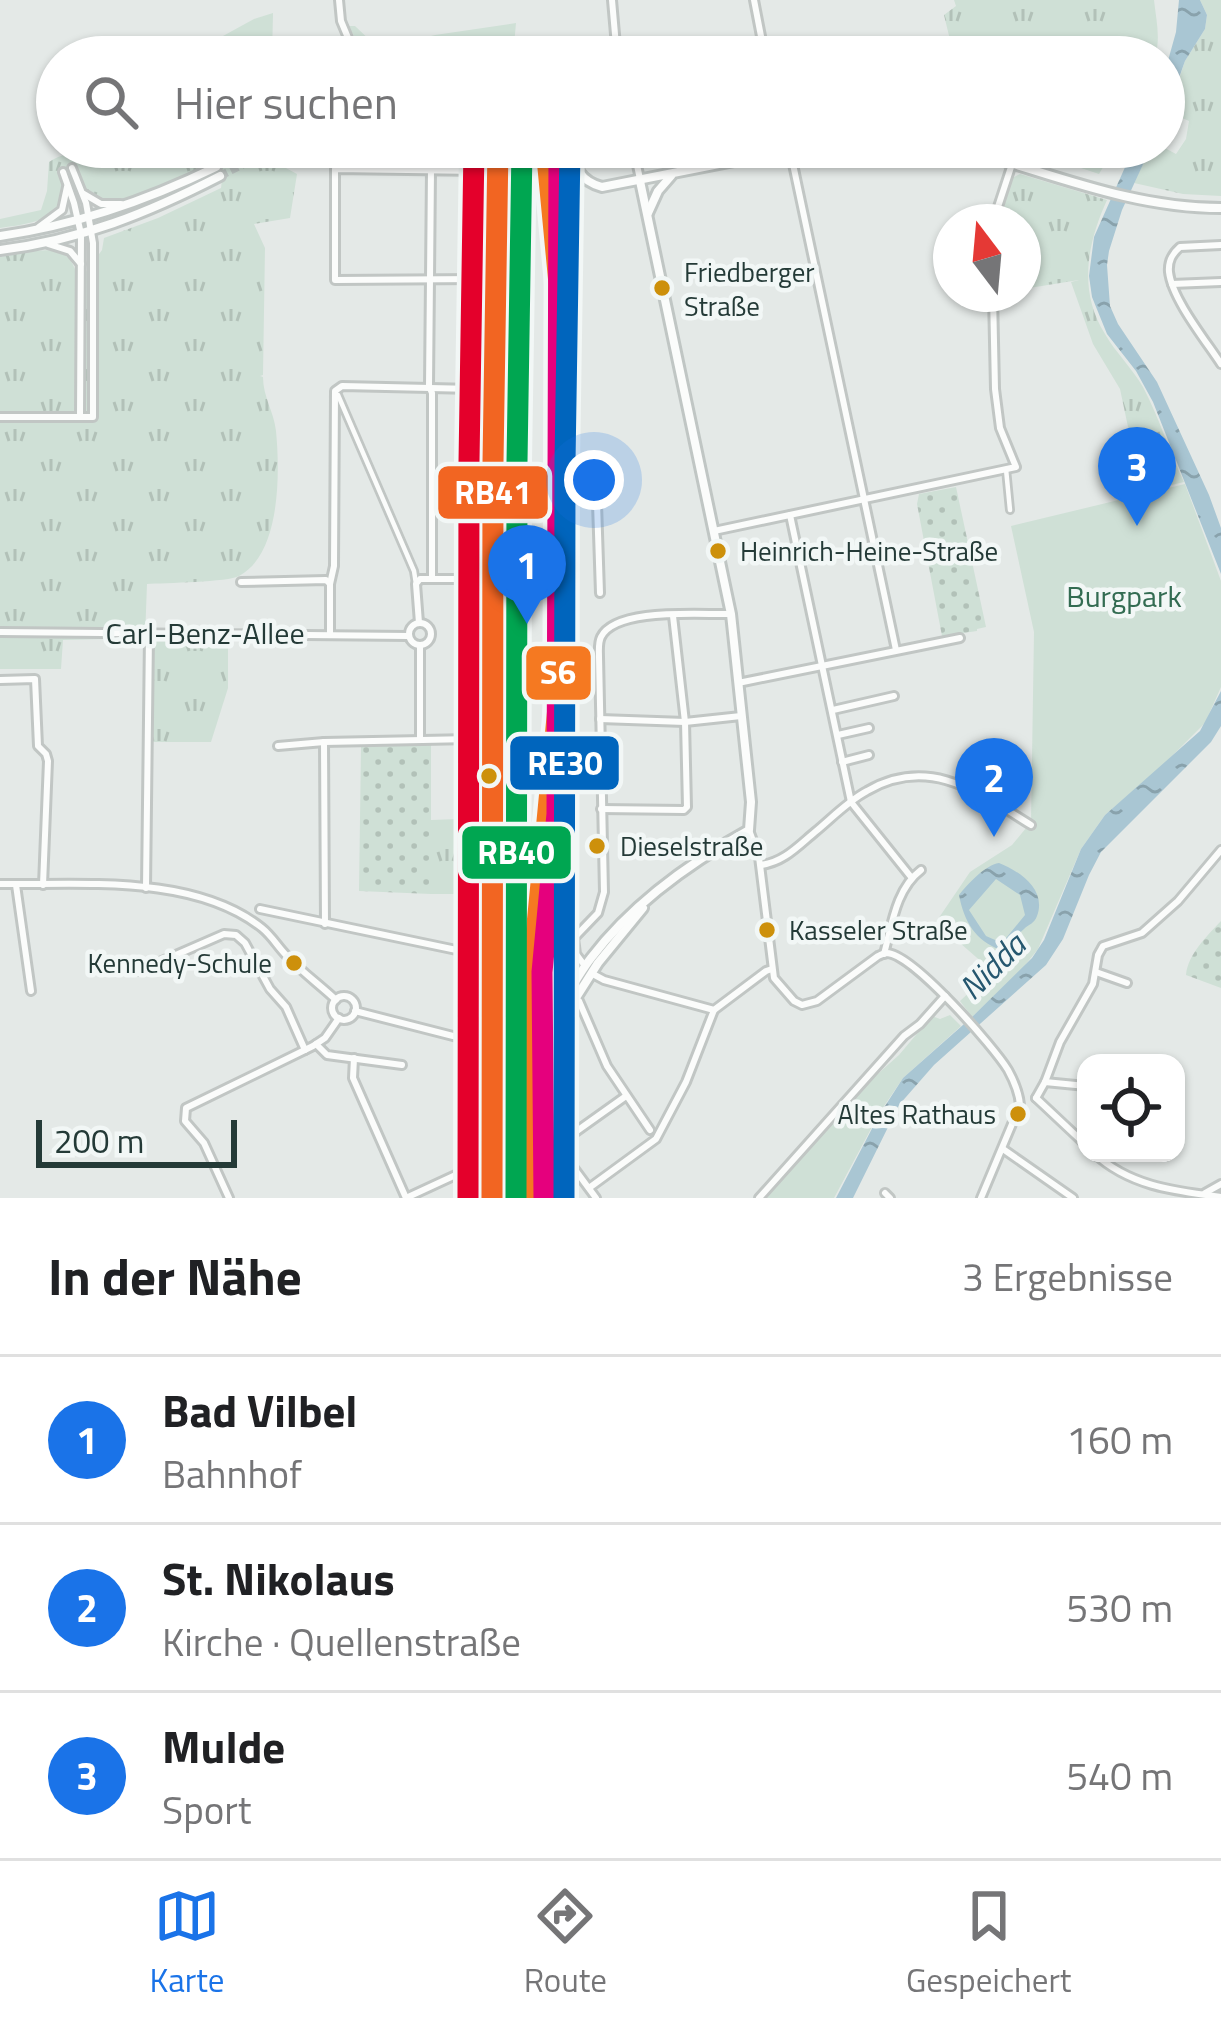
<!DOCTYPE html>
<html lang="de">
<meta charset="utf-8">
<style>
:root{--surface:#fff;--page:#f6f6f6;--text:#202124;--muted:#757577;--line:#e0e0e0;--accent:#1a73e8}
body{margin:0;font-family:"Titillium Web",sans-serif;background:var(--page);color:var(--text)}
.controls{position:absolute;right:36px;bottom:36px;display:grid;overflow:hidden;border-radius:24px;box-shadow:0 3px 9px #0004}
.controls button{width:108px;height:108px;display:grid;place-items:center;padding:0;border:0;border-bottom:3px solid var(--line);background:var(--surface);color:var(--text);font:60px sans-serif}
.compass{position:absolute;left:933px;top:204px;width:108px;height:108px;border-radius:50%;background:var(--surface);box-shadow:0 3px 9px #0004;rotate:344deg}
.scale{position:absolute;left:36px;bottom:30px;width:201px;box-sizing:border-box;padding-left:12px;border:6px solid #243a37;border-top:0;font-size:33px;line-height:42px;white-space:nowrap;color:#243a37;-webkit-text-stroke:9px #f2f7f6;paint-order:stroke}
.you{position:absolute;left:594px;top:480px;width:42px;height:42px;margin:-30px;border:9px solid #fff;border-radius:50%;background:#1a73e8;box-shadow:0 0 0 18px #1a73e833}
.badge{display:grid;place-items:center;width:78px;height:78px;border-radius:50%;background:var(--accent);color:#fff;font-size:39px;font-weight:700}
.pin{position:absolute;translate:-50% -99px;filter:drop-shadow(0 3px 6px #0008)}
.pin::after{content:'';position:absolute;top:63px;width:42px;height:36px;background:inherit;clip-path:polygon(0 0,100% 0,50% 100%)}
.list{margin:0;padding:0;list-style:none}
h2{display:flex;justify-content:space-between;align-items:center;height:156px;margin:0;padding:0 48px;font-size:51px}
h2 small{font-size:39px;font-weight:400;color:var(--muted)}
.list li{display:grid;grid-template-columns:78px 1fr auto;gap:36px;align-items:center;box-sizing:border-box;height:168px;padding:0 48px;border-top:3px solid var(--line)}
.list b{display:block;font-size:45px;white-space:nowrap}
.list p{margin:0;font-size:39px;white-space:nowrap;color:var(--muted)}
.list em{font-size:39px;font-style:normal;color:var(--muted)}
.icon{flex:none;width:66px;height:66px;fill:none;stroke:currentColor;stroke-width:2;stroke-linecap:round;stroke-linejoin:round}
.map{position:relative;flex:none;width:1221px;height:1198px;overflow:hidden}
.search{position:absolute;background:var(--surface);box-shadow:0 3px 9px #0004;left:36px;right:36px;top:36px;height:132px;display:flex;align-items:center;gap:30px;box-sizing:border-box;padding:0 42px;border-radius:66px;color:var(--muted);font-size:45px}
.sheet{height:660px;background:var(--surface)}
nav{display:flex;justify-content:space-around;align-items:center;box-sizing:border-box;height:168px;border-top:3px solid var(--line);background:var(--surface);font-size:33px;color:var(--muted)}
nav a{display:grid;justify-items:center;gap:6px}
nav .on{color:var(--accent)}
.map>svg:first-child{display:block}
</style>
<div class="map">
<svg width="1221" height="1198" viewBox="0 0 1221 1198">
<defs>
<pattern id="grass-tufts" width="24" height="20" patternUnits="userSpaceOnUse" patternTransform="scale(3)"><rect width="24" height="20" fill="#cfe0d6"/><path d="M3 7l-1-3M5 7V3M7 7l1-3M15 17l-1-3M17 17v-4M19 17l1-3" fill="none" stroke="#b2c1b8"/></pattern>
<pattern id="garden-dots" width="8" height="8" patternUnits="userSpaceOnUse" patternTransform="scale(3)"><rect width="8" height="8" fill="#cfe0d6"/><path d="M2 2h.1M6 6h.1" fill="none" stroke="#b2c1b8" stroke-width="1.8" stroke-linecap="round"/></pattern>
<pattern id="water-ripples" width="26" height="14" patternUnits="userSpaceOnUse" patternTransform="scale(3)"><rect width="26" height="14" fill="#a9c6d3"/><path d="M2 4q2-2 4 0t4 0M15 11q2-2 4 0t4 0" fill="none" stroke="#89a2ac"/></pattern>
</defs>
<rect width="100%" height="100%" fill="#e4e9e7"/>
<g fill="url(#grass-tufts)">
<path d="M954,0H1154C1156,19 1161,38 1155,57H950L951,44L944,15L956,6Z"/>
<polygon points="1200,0 1221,0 1221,196 1183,194 1134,183 1151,147 1163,147 1176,154 1186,139 1189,121 1168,112 1185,61 1205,29 1207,15"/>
<polygon points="516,23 513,57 447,50 405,57 367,57 348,26 355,26 375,45 386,47 435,35"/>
<path d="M119,147H275L284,167L297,174L290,218L254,224L265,248L263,375L260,376L263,377C263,397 274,412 276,431C280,472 281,554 239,576C229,582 164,583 147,584L145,638L63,640L61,669H0V257C35,252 73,236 78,283L102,250L104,238L158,218L221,188L222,179L216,164L208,162L202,166L203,170C175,182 112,217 86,192C80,186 77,175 73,167L59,172L64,198C50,223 26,224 0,228V219L41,210L47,191L49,162C74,145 93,160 119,147Z"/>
<polygon points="1054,147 1115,147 1099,174 1066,163"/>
<path d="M1020,174L1107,200C1087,244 1078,291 1105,334C1116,353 1132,368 1143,387C1159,417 1169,451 1184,482L1155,489L1145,441H1131L1120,389L1093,344L1071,282L1079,280L1023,289V222H996L1012,178Z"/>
<polygon points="154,639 228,645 228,688 211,742 152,742"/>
<polygon points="485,818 486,873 457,873 457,894 431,894 431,820"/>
<polygon points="554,909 558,913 556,918 551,919 542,995 545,994 540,1019 533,1023 540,919"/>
</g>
<g fill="#cfe0d6">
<polygon points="273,13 272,57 217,57 212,42 254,19"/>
<polygon points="1185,484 1221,581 1221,687 1205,723 1162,766 1105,815 1081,849 1038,949 1022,969 972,1017 960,1001 992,971 936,922 970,872 1012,845 1031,822 1034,632 1011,526"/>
<polygon points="950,1015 961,1026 903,1078 880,1112 834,1198 766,1198 852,1097 899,1055 932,1016 940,1019"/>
</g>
<g fill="url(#garden-dots)">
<polygon points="956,487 986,627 977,629 977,631 942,636 917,504 919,494"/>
<polygon points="431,744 431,894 359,891 361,747"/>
<path d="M1221,921V988L1186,975C1188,954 1207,936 1221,921Z"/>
</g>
<g fill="url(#water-ripples)" fill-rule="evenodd">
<polygon points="1179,0 1200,0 1207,15 1205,29 1185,61 1164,120 1164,75 1176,32"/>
<polygon points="1134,147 1151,147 1122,210 1109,251 1107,265 1110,306 1118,324 1157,382 1209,495 1221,528 1221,574 1153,402 1136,371 1107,334 1092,297 1089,276 1094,237"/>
<polygon points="1221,691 1221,726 1211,742 1101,852 1089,875 1063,939 1046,965 934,1065 899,1105 853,1198 836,1198 878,1117 903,1078 972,1017 1032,958 1044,940 1081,849 1105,815 1200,731"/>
<path d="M999,863C1019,871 1047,889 1037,916C1034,924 1029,924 1024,929C1015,937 1011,944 1001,950C975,941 964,921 959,895C967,885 985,865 999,863ZM996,879L1020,895L1025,915L1002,943L986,936L969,910Z"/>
</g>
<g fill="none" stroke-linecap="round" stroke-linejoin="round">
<g stroke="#bec6c4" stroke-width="6" stroke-dasharray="6 3" stroke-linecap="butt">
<polyline points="511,1034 532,1034"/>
<polyline points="510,1043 532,1043"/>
</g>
<g stroke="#bec6c4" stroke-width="8" stroke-dasharray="8 4" stroke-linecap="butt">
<polyline points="216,167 254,147"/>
<polyline points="220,176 277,147"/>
</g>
<defs>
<g id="pedestrian">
<polyline points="338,395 414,571 416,584"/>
<polyline points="1006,469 1010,510"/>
</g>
<g id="minor">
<polyline points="339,0 341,21 356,57"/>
<polyline points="754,0 765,57"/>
<polyline points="790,150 896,650"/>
<polyline points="431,170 429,386 432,393 432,579"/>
<polyline points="63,172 74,203 81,234 80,417"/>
<polyline points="84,194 101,204 121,204"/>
<polyline points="993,222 1012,164"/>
<polyline points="39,227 62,210 67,187"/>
<polyline points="48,244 70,251 81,264"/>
<path d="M1221,245L1180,247C1172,254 1168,261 1169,272C1172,299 1206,341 1221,364"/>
<polyline points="478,279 335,280 335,169 480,171"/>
<polyline points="1172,284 1221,282"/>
<polyline points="0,417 93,417 93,243 86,203 72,168"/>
<polyline points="596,473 600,593"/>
<polyline points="790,515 851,802 911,877"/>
<polyline points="714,531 1016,467 1000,428 995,389 993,294"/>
<polyline points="241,582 326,580 330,584 330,634"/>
<polyline points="330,584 334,566 335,391 342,386 474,389"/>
<polyline points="419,623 416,584 420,579 468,579 470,399 477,385 481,147"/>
<circle cx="420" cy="634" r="11"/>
<polyline points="0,632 409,636"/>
<polyline points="0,680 35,679 38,746 46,754 48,761 43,885"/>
<polyline points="738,683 960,638"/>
<polyline points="833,710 894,696"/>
<polyline points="600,719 685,722 741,716"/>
<polyline points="838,735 869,728"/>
<polyline points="420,739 420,645"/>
<polyline points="324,742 325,924"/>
<polyline points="278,746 324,742 471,739 488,749 491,951 480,1029"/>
<polyline points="842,762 869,755"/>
<polyline points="601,809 684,810 687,807 685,722 673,616"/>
<path d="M749,830L759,857L774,978L794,1001L802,1005L817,1001L878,956C881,955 883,953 887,953C913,954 994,1047 1008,1070C1014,1081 1019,1093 1020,1105L981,1198"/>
<path d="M761,865C784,862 798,846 815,832C832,818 848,801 867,791C929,755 978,792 1031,825"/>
<polyline points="16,885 31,991"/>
<polyline points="146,888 149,635"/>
<polyline points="260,909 490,957"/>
<path d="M884,954C892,924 896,889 921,870"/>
<path d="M585,966L576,954L574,938L598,913L604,892L599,657C599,651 598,643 601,637C616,607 701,615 731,614"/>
<polyline points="139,971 224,934 236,935 245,943 270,989 286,1007 305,1050"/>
<polyline points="1096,972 1127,983"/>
<polyline points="591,973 604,980 714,1010 766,971 772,969"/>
<polyline points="574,998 579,1001 607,1066 650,1130"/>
<polyline points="316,1044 327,1055 402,1065"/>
<polyline points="479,1053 501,1108 503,1198"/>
<polyline points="354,1058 353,1078 406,1198"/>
<polyline points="1045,1082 1086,1086"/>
<polyline points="1036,1098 1045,1082 1060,1042 1093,984 1098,955 1103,946 1142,933 1178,901 1221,850"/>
<polyline points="1036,1098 1086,1145"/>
<polyline points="545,1129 596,1198"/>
<polyline points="1003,1149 1073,1198"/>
<polyline points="546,1153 626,1096"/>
<path d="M1094,1153C1129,1186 1174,1191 1221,1197"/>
<polyline points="589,1188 656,1139 686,1082 714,1010"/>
<polyline points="885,1193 890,1198"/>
<polyline points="1205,1193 1221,1184"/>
<polyline points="229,1198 204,1143 185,1121 186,1108 313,1046 325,1038 339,1018"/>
<polyline points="406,1198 501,1154"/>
<polyline points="759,1198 904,1036 920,1024 945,996"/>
</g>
<g id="tertiary">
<polyline points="612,0 617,57"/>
<polyline points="633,147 640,179"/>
<path d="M0,884C83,885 194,874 262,928C272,936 278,947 287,956C302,972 320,985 336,1000"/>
<circle cx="344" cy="1008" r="12"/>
<polyline points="355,1011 453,1036 465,1038 469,1031 480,1029 487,1033 489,1043 484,1051 475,1053 467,1047 465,1038"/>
<polyline points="487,1033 511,1034"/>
<polyline points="489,1043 510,1043"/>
</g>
<g id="secondary">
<polyline points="434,57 456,57"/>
<path d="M571,147C575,168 580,181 602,187L805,147"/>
<path d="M955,147C1044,170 1127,208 1221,208"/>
<polyline points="648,213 658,191 671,176"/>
<path d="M0,236C77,225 146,201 216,167"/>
<path d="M0,250C81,240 148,213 220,176"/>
<path d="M542,1048L538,1044V1034L547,1029C562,1006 574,980 591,958C633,903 689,863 749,830L751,802L731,614L640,181"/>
<polyline points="539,1198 537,1091 542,1048"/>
<polyline points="545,1198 546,1087 549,1059 557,1043 560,1023 598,963 643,908"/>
</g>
</defs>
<use href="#pedestrian" stroke="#c1c6c4" stroke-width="10"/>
<use href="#minor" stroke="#c1c6c4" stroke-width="12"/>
<use href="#tertiary" stroke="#c1c6c4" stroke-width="12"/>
<use href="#secondary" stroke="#c0c6c4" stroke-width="14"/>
<use href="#pedestrian" stroke="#fbfcfb" stroke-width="4.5"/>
<use href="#minor" stroke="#fbfcfb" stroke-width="6"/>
<use href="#tertiary" stroke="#fbfcfb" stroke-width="6"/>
<use href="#secondary" stroke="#fbfcfb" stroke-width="8"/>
<polyline stroke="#c7caca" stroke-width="3" stroke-dasharray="24 12" stroke-linecap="butt" points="517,1198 520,1130"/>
<defs>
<polyline id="rail-1" points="529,1198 528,1018 558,707 559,284 546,147"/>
<polyline id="rail-2" points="544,1198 542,972 557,814 559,147"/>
<polyline id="rail-3" points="516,1198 517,462 522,147"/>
<polyline id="rail-4" points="492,1198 493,462 498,147"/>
<polyline id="rail-5" points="564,1198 565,462 570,148"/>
<polyline id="rail-6" points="468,1198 469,462 474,147"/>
</defs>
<use href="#rail-1" stroke="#f2f7f6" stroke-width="30"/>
<use href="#rail-2" stroke="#f2f7f6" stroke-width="30"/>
<use href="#rail-3" stroke="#f2f7f6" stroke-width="30"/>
<use href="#rail-4" stroke="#f2f7f6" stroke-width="30"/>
<use href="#rail-5" stroke="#f2f7f6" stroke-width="30"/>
<use href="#rail-6" stroke="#f2f7f6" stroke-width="30"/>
<use href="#rail-1" stroke="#f57921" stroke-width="21"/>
<use href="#rail-2" stroke="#e5007d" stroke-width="21"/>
<use href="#rail-3" stroke="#00a651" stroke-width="21"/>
<use href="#rail-4" stroke="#f26522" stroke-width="21"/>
<use href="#rail-5" stroke="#0065bd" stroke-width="21"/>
<use href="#rail-6" stroke="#e4002b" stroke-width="21"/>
</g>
<g fill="#cd900b" stroke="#f2f7f6" stroke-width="4.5">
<circle cx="662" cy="288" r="10"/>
<circle cx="718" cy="551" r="10"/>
<circle cx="489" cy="776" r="10"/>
<circle cx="597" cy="846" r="10"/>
<circle cx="767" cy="930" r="10"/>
<circle cx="294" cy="963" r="10"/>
<circle cx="1018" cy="1114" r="10"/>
</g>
<g text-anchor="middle" stroke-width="9" stroke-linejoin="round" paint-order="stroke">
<g font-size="27" fill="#243a37" stroke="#f2f7f6" text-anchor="start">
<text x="684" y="282">Friedberger<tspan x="684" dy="34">Straße</tspan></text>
<text x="740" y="561">Heinrich-Heine-Straße</text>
<text x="620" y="856">Dieselstraße</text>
<text x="789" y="940">Kasseler Straße</text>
<text x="272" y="973" text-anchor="end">Kennedy-Schule</text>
<text x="996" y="1124" text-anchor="end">Altes Rathaus</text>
</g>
<g font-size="30" fill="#336c52" stroke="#f2f7f6">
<text x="1124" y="607">Burgpark</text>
</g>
<g font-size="30" fill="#243a37" stroke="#f2f7f6">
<text x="205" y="644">Carl-Benz-Allee</text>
</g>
<g font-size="33" font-style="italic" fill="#25576f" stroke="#f2f7f6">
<text transform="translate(992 966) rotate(-45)" y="12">Nidda</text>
</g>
</g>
<g stroke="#f2f7f6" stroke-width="4.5">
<rect x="436" y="464" width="114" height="57" rx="12" fill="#f26522"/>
<rect x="524" y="644" width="69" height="58" rx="12" fill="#f57921"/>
<rect x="508" y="734" width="113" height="58" rx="12" fill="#0065bd"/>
<rect x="460" y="824" width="113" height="57" rx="12" fill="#00a651"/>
</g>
<g font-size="33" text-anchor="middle" font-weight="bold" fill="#fff">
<text x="493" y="504">RB41</text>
<text x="558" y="684">S6</text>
<text x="565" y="775">RE30</text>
<text x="516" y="864">RB40</text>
</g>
</svg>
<div class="controls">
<button><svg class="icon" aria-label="locate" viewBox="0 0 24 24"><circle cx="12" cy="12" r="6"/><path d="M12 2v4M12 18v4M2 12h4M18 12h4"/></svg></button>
</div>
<svg class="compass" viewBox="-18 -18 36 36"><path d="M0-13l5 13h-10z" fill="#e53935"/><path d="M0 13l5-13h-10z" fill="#757577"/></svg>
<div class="scale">200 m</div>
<div class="you"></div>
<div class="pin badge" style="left:527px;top:624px">1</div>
<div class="pin badge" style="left:994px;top:837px">2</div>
<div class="pin badge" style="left:1137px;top:526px">3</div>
<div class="search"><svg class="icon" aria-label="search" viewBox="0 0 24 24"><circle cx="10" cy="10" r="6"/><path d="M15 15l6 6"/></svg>Hier suchen</div>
</div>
<section class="sheet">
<h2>In der Nähe<small>3 Ergebnisse</small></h2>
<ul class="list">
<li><span class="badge">1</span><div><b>Bad Vilbel</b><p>Bahnhof</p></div><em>160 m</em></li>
<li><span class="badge">2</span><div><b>St. Nikolaus</b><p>Kirche · Quellenstraße</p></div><em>530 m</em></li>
<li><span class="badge">3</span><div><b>Mulde</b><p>Sport</p></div><em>540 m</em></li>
</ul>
</section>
<nav>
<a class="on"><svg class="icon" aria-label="map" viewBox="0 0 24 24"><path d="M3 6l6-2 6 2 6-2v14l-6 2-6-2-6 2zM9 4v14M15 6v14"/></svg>Karte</a>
<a><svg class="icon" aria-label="directions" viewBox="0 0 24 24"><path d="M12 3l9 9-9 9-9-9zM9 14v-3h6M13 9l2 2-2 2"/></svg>Route</a>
<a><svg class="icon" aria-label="saved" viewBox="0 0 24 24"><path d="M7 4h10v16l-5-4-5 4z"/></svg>Gespeichert</a>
</nav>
